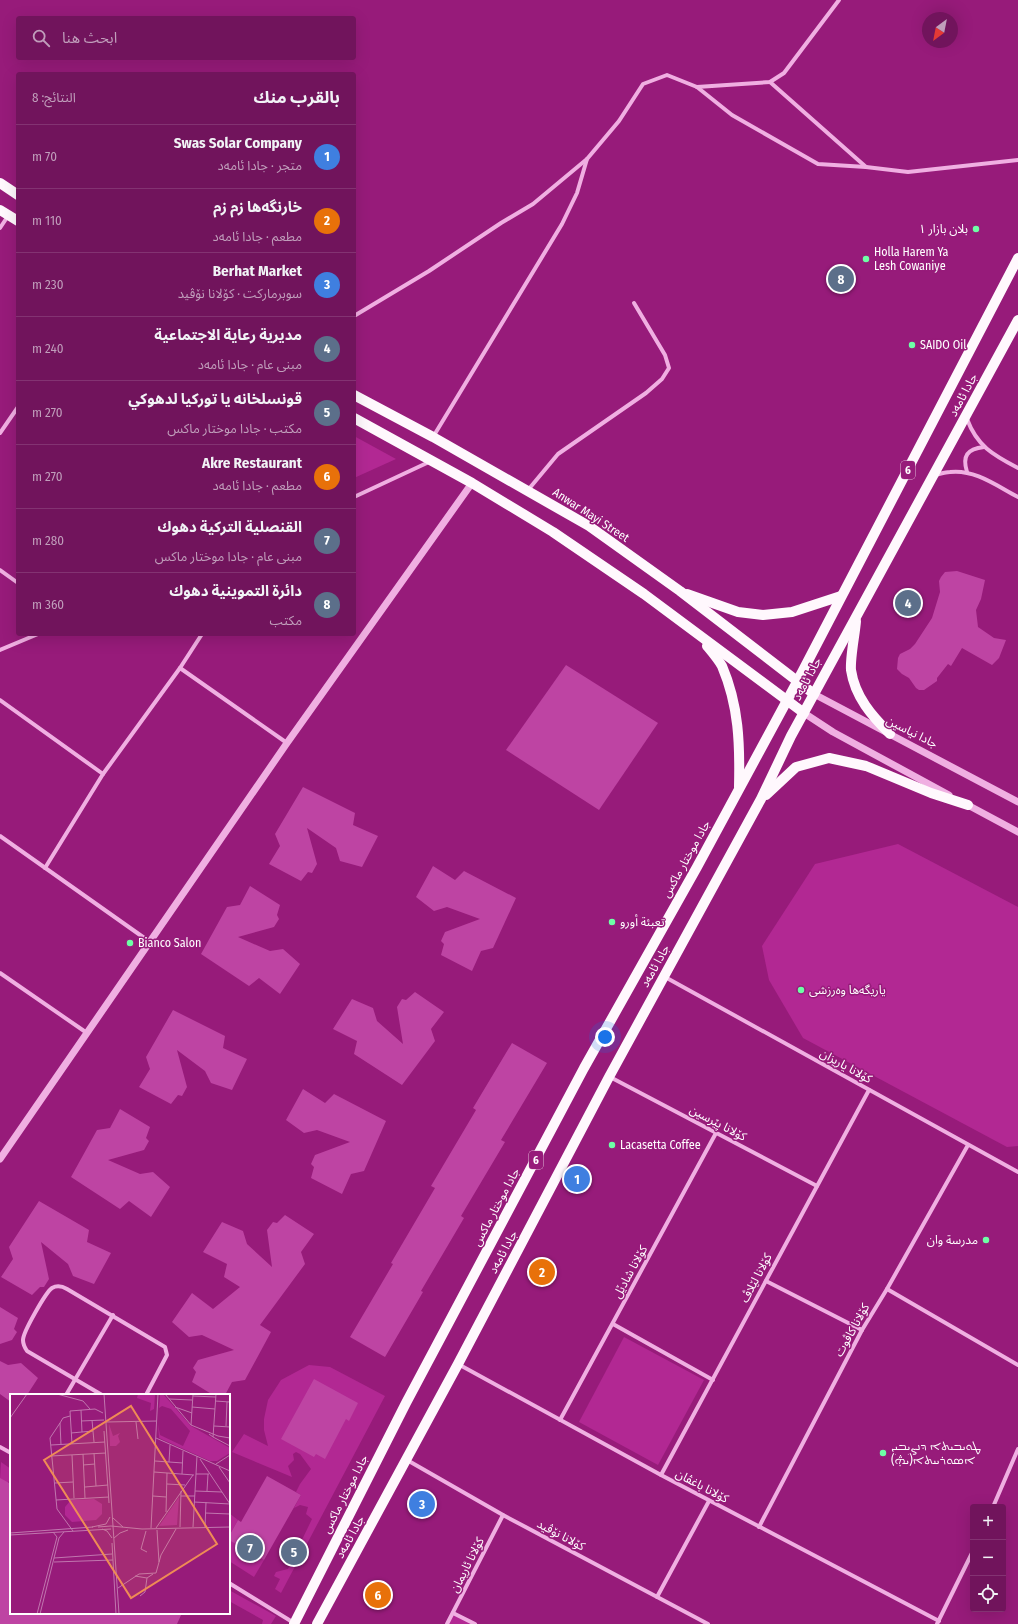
<!DOCTYPE html>
<html lang="ar">
<meta charset="utf-8">
<style>
:root{--surface:#71145c;--page:#792165;--text:#f1f3f6;--muted:#c09ebb;--line:#833372;--accent:#bca0f2}
body{margin:0;font-family:"Fira Sans Condensed","Noto Sans Arabic","Noto Sans Syriac",sans-serif;background:var(--page);color:var(--text);direction:rtl}
.controls{position:absolute;right:12px;bottom:12px;display:grid;overflow:hidden;border-radius:4px;box-shadow:0 4px 16px #0002}
.controls button{width:36px;height:36px;display:grid;place-items:center;padding:0;border:0;border-bottom:1px solid var(--line);background:var(--surface);color:var(--text);font:20px sans-serif}
.compass{position:absolute;left:922px;top:12px;width:36px;height:36px;border-radius:50%;background:var(--surface);box-shadow:0 4px 16px #0002;rotate:212deg}
.you{position:absolute;left:605px;top:1037px;width:14px;height:14px;margin:-10px;border:3px solid #fff;border-radius:50%;background:#1a73e8;box-shadow:0 0 0 6px #1a73e833}
.badge{display:grid;place-items:center;width:26px;height:26px;border-radius:50%;background:var(--accent);color:#fff;font-size:13px;font-weight:700}
.pin{position:absolute;translate:-50% -50%;border:2px solid #fff;box-shadow:0 1px 4px #0006}
.list{margin:0;padding:0;list-style:none}
h2{display:flex;justify-content:space-between;align-items:center;height:52px;margin:0;padding:0 16px;font-size:17px}
h2 small{font-size:13px;font-weight:400;color:var(--muted)}
.list li{display:grid;grid-template-columns:26px 1fr auto;gap:12px;align-items:center;box-sizing:border-box;height:64px;padding:0 16px;border-top:1px solid var(--line)}
.list b{display:block;font-size:15px;white-space:nowrap}
.list p{margin:0;font-size:13px;white-space:nowrap;color:var(--muted)}
.list em{font-size:13px;font-style:normal;color:var(--muted)}
.icon{flex:none;width:22px;height:22px;fill:none;stroke:currentColor;stroke-width:2;stroke-linecap:round;stroke-linejoin:round}
.map{position:relative;flex:none;width:1018px;height:1624px;overflow:hidden;direction:ltr}
.search{position:absolute;background:var(--surface);box-shadow:0 4px 16px #0002;left:16px;top:16px;width:340px;height:44px;display:flex;align-items:center;gap:10px;box-sizing:border-box;padding:0 14px;border-radius:4px;color:var(--muted);font-size:15px}
.panel{position:absolute;background:var(--surface);box-shadow:0 4px 16px #0002;left:16px;top:72px;width:340px;height:564px;border-radius:4px;direction:rtl}
.map>svg:first-child{display:block}
</style>
<div class="map">
<svg width="1018" height="1624" viewBox="0 0 1018 1624">
<rect width="100%" height="100%" fill="#971b7a"/>
<g fill="#b22893">
<polygon points="354,436 396,459 354,478"/>
<polygon points="898,844 1018,907 1018,1146 1007,1147 803,1038 769,980 762,946 815,864"/>
<polygon points="624,1337 704,1380 658,1465 579,1422"/>
<polygon points="309,1365 330,1367 385,1396 281,1593 275,1589 280,1579 274,1576 276,1572 288,1569 312,1519 306,1514 308,1507 300,1505 294,1508 301,1495 296,1492 300,1484 311,1469 300,1454 296,1452 293,1454 294,1460 288,1466 292,1477 232,1452 244,1434 268,1446 264,1430 264,1419 268,1400 281,1380"/>
<polygon points="1,1462 11,1469 11,1478 7,1484 0,1479"/>
<polygon points="229,1513 238,1520 229,1536"/>
<polygon points="229,1538 264,1560 254,1577 229,1561"/>
<polygon points="229,1590 276,1616 271,1624 262,1624 263,1620 229,1601"/>
<polygon points="453,1613 475,1624 447,1624"/>
</g>
<g fill="#be44a3">
<polygon points="957,571 985,580 981,599 976,610 978,627 994,638 1006,640 999,658 992,665 962,648 951,666 948,664 937,678 937,681 924,690 919,690 916,688 909,678 902,674 897,669 898,658 900,654 910,649 915,644 932,618 940,592 939,581 941,577 945,572"/>
<polygon points="566,665 658,723 599,810 506,750"/>
<polygon points="303,787 355,813 353,825 378,836 362,867 340,861 336,848 307,828 317,864 312,873 308,872 301,881 269,864 280,846 275,834"/>
<polygon points="433,866 455,880 464,871 516,898 493,948 481,951 472,971 441,955 444,944 441,941 445,932 480,919 447,907 434,911 416,897"/>
<polygon points="250,886 280,905 277,915 279,919 274,927 238,937 270,951 283,949 300,964 280,994 259,978 249,986 201,954 227,907 240,905"/>
<polygon points="415,992 444,1012 431,1029 435,1041 402,1085 354,1054 357,1041 333,1029 352,999 373,1008 377,1021 403,1044 397,1007 402,999 406,1000"/>
<polygon points="173,1010 225,1036 223,1048 247,1059 232,1090 211,1083 205,1071 177,1050 187,1087 182,1096 178,1095 171,1104 139,1087 150,1069 146,1057"/>
<polygon points="512,1043 547,1063 501,1140 505,1142 461,1216 464,1218 421,1291 423,1292 385,1357 350,1337 393,1264 391,1263 435,1188 431,1186 476,1110 473,1108"/>
<polygon points="303,1089 325,1103 334,1094 386,1121 364,1171 351,1174 342,1194 311,1178 314,1167 311,1164 315,1155 350,1142 317,1130 304,1133 286,1120"/>
<polygon points="120,1109 150,1127 146,1138 149,1141 144,1150 108,1160 140,1174 153,1172 170,1187 151,1217 129,1201 120,1209 71,1177 97,1130 110,1128"/>
<polygon points="39,1201 89,1230 87,1242 111,1253 94,1284 73,1276 68,1264 41,1242 49,1279 44,1287 40,1287 32,1295 1,1277 13,1259 9,1247"/>
<polygon points="285,1215 314,1234 301,1252 305,1264 260,1325 271,1332 245,1380 232,1382 225,1395 213,1395 192,1382 196,1372 193,1368 198,1360 234,1350 202,1335 189,1337 172,1322 192,1293 213,1309 240,1287 224,1277 227,1264 203,1252 222,1222 243,1231 247,1244 272,1267 267,1230 273,1222 277,1223"/>
<polygon points="0,1307 18,1318 14,1329 17,1332 12,1340 0,1344"/>
<polygon points="0,1361 8,1365 21,1363 38,1378 27,1395 11,1395 11,1402 0,1394"/>
<polygon points="314,1379 358,1403 349,1421 346,1419 325,1459 316,1454 314,1457 281,1439"/>
<polygon points="267,1476 301,1495 264,1560 229,1540 229,1536 238,1520 241,1522"/>
<polygon points="0,1478 11,1484 11,1613 182,1613 177,1624 0,1624"/>
</g>
<g fill="none" stroke-linecap="round" stroke-linejoin="round">
<g stroke="#f0afe2" stroke-width="4">
<polyline points="770,82 866,167"/>
<polyline points="697,87 770,82 784,73 839,0"/>
<polyline points="0,228 8,216"/>
<polyline points="354,316 429,271 501,223 533,204 587,159 619,121 643,84 667,75 697,87 732,115 818,164 866,167 908,172 1018,160"/>
<path d="M967,419C977,446 993,455 1018,468"/>
<polyline points="0,433 18,407"/>
<polyline points="433,437 562,224 577,193 587,159"/>
<path d="M967,472C962,456 967,449 984,447"/>
<path d="M935,475C940,474 945,472 950,472C975,469 997,486 1018,497"/>
<polyline points="528,490 558,454 646,393 662,379 669,368 665,355 634,303"/>
<polyline points="354,497 429,462"/>
<polyline points="0,570 18,583"/>
<polyline points="0,650 38,634"/>
<polyline points="180,668 287,743"/>
<polyline points="0,700 103,774"/>
<polyline points="0,836 150,942"/>
<polyline points="45,868 103,774 180,668 202,634"/>
<polyline points="0,973 87,1033"/>
<polyline points="665,977 1018,1172"/>
<polyline points="610,1077 817,1186"/>
<polyline points="766,1281 862,1330"/>
<polyline points="887,1289 1018,1365"/>
<polyline points="613,1324 713,1380"/>
<polyline points="458,1364 661,1475 939,1621"/>
<polyline points="66,1395 113,1315"/>
<path d="M102,1395L27,1351C25,1348 23,1344 23,1340C23,1332 46,1292 52,1288C57,1285 62,1286 67,1289L165,1347L167,1355L146,1395"/>
<polyline points="560,1420 716,1133"/>
<polyline points="0,1447 11,1453"/>
<polyline points="407,1460 503,1515 708,1624"/>
<polyline points="661,1475 869,1090"/>
<polyline points="993,1507 1018,1449"/>
<polyline points="759,1527 862,1330 887,1289 968,1145"/>
<polyline points="229,1583 294,1623"/>
<polyline points="657,1597 709,1501"/>
<polyline points="453,1613 475,1624"/>
<polyline points="447,1624 503,1515"/>
<polyline points="937,1624 973,1551"/>
</g>
<g stroke="#f0afe2" stroke-width="7">
<polyline points="814,694 1018,802"/>
<polyline points="804,713 833,732 949,795"/>
<polyline points="964,803 1018,832"/>
<polyline points="0,1159 287,743 472,483"/>
</g>
<g stroke="#fff8fd" stroke-width="10">
<polyline points="0,183 18,195"/>
<polyline points="0,210 18,221"/>
<polyline points="354,395 433,437 589,526 680,591 814,694"/>
<polyline points="354,418 472,483 553,532 644,594 804,713"/>
<polyline points="687,594 738,612 763,615 792,612 841,596"/>
<path d="M856,621C855,634 850,658 851,670C855,697 872,716 890,734"/>
<path d="M707,646C712,652 718,659 722,666C739,706 740,744 739,787"/>
<polyline points="766,795 796,767 829,758 866,766 931,793 968,805"/>
<polyline points="294,1624 406,1403 584,1068 697,867 797,682 1018,258"/>
<polyline points="317,1624 458,1364 609,1077 761,799 791,736 814,694 1018,320"/>
</g>
</g>
<g fill="#6effa6" stroke="#971b7a" stroke-width="1.5">
<circle cx="976" cy="229" r="4"/>
<circle cx="866" cy="259" r="4"/>
<circle cx="912" cy="345" r="4"/>
<circle cx="612" cy="922" r="4"/>
<circle cx="130" cy="943" r="4"/>
<circle cx="801" cy="990" r="4"/>
<circle cx="612" cy="1145" r="4"/>
<circle cx="986" cy="1240" r="4"/>
<circle cx="883" cy="1453" r="4"/>
</g>
<g text-anchor="middle" stroke-width="3" stroke-linejoin="round" paint-order="stroke">
<g fill="#971b7a" stroke="#e0bbd7" stroke-width="1">
<rect x="901" y="461" width="14" height="18" rx="3"/>
<rect x="529" y="1151" width="14" height="18" rx="3"/>
</g>
<g font-size="11" font-weight="bold" fill="#fff">
<text x="908" y="474">6</text>
<text x="536" y="1164">6</text>
</g>
<g font-size="12" fill="#fff" stroke="#971b7a" text-anchor="start">
<text x="968" y="233" text-anchor="end">بلان بازار ١</text>
<text x="874" y="256">Holla Harem Ya<tspan x="874" dy="14">Lesh Cowaniye</tspan></text>
<text x="920" y="349">SAIDO Oil</text>
<text x="620" y="926">تعبئة أورو</text>
<text x="138" y="947">Bianco Salon</text>
<text x="809" y="994">ياريگەها وەرزشی</text>
<text x="620" y="1149">Lacasetta Coffee</text>
<text x="978" y="1244" text-anchor="end">مدرسة وان</text>
<text x="891" y="1450">ܛܘܝܒܝܬܐ ܕܢܨܝܒܝܢ<tspan x="891" dy="14">ܐܣܘܪܝܝܬܐ(ܞ)</tspan></text>
</g>
<g font-size="12" fill="#fff" stroke="#971b7a">
<text transform="translate(963 395) rotate(-62)" y="4">جادا ئامەد</text>
<text transform="translate(591 515) rotate(33)" y="4">Anwar Mayi Street</text>
<text transform="translate(807 679) rotate(-62)" y="4">جادا ئامەد</text>
<text transform="translate(912 732) rotate(27)" y="4">جادا نیاسین</text>
<text transform="translate(686 859) rotate(-61)" y="4">جادا موختار ماكس</text>
<text transform="translate(655 966) rotate(-61)" y="4">جادا ئامەد</text>
<text transform="translate(846 1066) rotate(29)" y="4">کۆلانا یاریزان</text>
<text transform="translate(718 1123) rotate(28)" y="4">کۆلانا پێرسین</text>
<text transform="translate(496 1207) rotate(-62)" y="4">جادا موختار ماكس</text>
<text transform="translate(503 1252) rotate(-62)" y="4">جادا ئامەد</text>
<text transform="translate(630 1272) rotate(-61)" y="4">کۆلانا شادێل</text>
<text transform="translate(756 1278) rotate(-62)" y="4">کۆلانا لێلاڤ</text>
<text transform="translate(852 1330) rotate(-61)" y="4">کۆلانا کاڤوت</text>
<text transform="translate(702 1486) rotate(28)" y="4">کۆلانا باغڤان</text>
<text transform="translate(345 1494) rotate(-63)" y="4">جادا موختار ماكس</text>
<text transform="translate(561 1535) rotate(28)" y="4">کۆلانا نۆڤید</text>
<text transform="translate(350 1537) rotate(-61)" y="4">جادا ئامەد</text>
<text transform="translate(467 1565) rotate(-63)" y="4">کۆلانا ئاریمان</text>
</g>
</g>
<g transform="translate(10 1394)">
<rect width="220" height="220" fill="#971b7a"/>
<path d="M128,0L145,1L144,15L140,17L141,9L127,4ZM150,0H153L181,32L220,54V59L207,67H200L149,44L148,30L150,41L173,52L180,37L161,15L152,12L149,14ZM99,30L103,42L110,39L108,42L110,48L106,52H100ZM169,103L167,131L149,132ZM84,105L92,110V120L86,126L62,128L55,121V113L61,106Z" fill="#b22893"/>
<path fill="none" stroke="#c176af" stroke-width="1" d="M47,0L73,7L80,15M94,0L109,220M155,0L181,31L208,42L220,44M183,2L206,3M159,5L182,6M205,7L220,8M165,13L182,19M182,13L205,15M71,16L72,38M0,24L17,0M82,26L84,48M71,27L94,26M96,28L147,27M126,28L128,45M50,29L40,44L47,115L63,137M181,31L183,0M204,32L220,33M216,32L217,8M94,37L99,109M61,39L83,37M199,40L203,43L206,0M203,43L220,52M146,44L220,77M62,50L60,17L85,15L93,19M41,51L95,48M51,51L50,29L53,24L60,22M84,59L86,92M73,60L75,104M62,61L64,104M41,62L96,59M190,65L220,110M145,67L173,69M159,68L160,51M206,70L220,61M73,71L85,70M209,73L220,89M144,78L184,81M172,80L173,57M186,80H199M45,89L63,88M157,90L175,91M75,93L98,91M185,97L212,98M197,97L198,80M143,102L156,103M171,102H185M46,106L99,103M184,108L220,110M156,118L157,79M195,119L220,120M103,124L113,133M101,132L132,135L220,133M82,133L96,130L100,123M88,133L101,132M170,133L171,97M183,133L187,62M195,133L196,108M141,134L148,0M146,134L183,81M92,135L97,137L102,144M147,136L149,168M136,137L131,155L137,158M0,139L83,133M0,141L101,135M104,144L110,139L118,136M102,149L106,220M44,164L102,160M44,168L103,166M125,182L137,184M108,194L129,180L146,179L151,161L166,135M130,202L135,198L137,184L143,180M27,220L47,143L43,138M30,220L49,144L54,138"/>
<path fill="#ef8b55" fill-opacity="0.15" stroke="#ef8b55" stroke-width="2" d="M121,12L207,150L121,204L34,66Z"/>
<rect width="220" height="220" fill="none" stroke="#fff" stroke-width="2"/>
</g>
</svg>
<div class="controls">
<button>+</button>
<button>−</button>
<button><svg class="icon" aria-label="locate" viewBox="0 0 24 24"><circle cx="12" cy="12" r="6"/><path d="M12 2v4M12 18v4M2 12h4M18 12h4"/></svg></button>
</div>
<svg class="compass" viewBox="-18 -18 36 36"><path d="M0-13l5 13h-10z" fill="#e53935"/><path d="M0 13l5-13h-10z" fill="#c09ebb"/></svg>
<div class="you"></div>
<div class="pin badge" style="left:577px;top:1179px;background:#3f7fe0">1</div>
<div class="pin badge" style="left:542px;top:1272px;background:#e8710a">2</div>
<div class="pin badge" style="left:422px;top:1504px;background:#3f7fe0">3</div>
<div class="pin badge" style="left:908px;top:603px;background:#5c6f8a">4</div>
<div class="pin badge" style="left:294px;top:1552px;background:#5c6f8a">5</div>
<div class="pin badge" style="left:378px;top:1595px;background:#e8710a">6</div>
<div class="pin badge" style="left:250px;top:1548px;background:#5c6f8a">7</div>
<div class="pin badge" style="left:841px;top:279px;background:#5c6f8a">8</div>
<div class="search"><svg class="icon" aria-label="search" viewBox="0 0 24 24"><circle cx="10" cy="10" r="6"/><path d="M15 15l6 6"/></svg>ابحث هنا</div>
<section class="panel">
<h2>بالقرب منك<small>النتائج: 8</small></h2>
<ul class="list">
<li><span class="badge" style="background:#3f7fe0">1</span><div><b>Swas Solar Company</b><p>متجر · جادا ئامەد</p></div><em>70 m</em></li>
<li><span class="badge" style="background:#e8710a">2</span><div><b>خارنگەها زم زم</b><p>مطعم · جادا ئامەد</p></div><em>110 m</em></li>
<li><span class="badge" style="background:#3f7fe0">3</span><div><b>Berhat Market</b><p>سوبرماركت · کۆلانا نۆڤید</p></div><em>230 m</em></li>
<li><span class="badge" style="background:#5c6f8a">4</span><div><b>مديرية رعاية الاجتماعية</b><p>مبنى عام · جادا ئامەد</p></div><em>240 m</em></li>
<li><span class="badge" style="background:#5c6f8a">5</span><div><b>قونسلخانه يا توركيا لدهوكي</b><p>مكتب · جادا موختار ماكس</p></div><em>270 m</em></li>
<li><span class="badge" style="background:#e8710a">6</span><div><b>Akre Restaurant</b><p>مطعم · جادا ئامەد</p></div><em>270 m</em></li>
<li><span class="badge" style="background:#5c6f8a">7</span><div><b>القنصلية التركية دهوك</b><p>مبنى عام · جادا موختار ماكس</p></div><em>280 m</em></li>
<li><span class="badge" style="background:#5c6f8a">8</span><div><b>دائرة التموينية دهوك</b><p>مكتب</p></div><em>360 m</em></li>
</ul>
</section>
</div>
